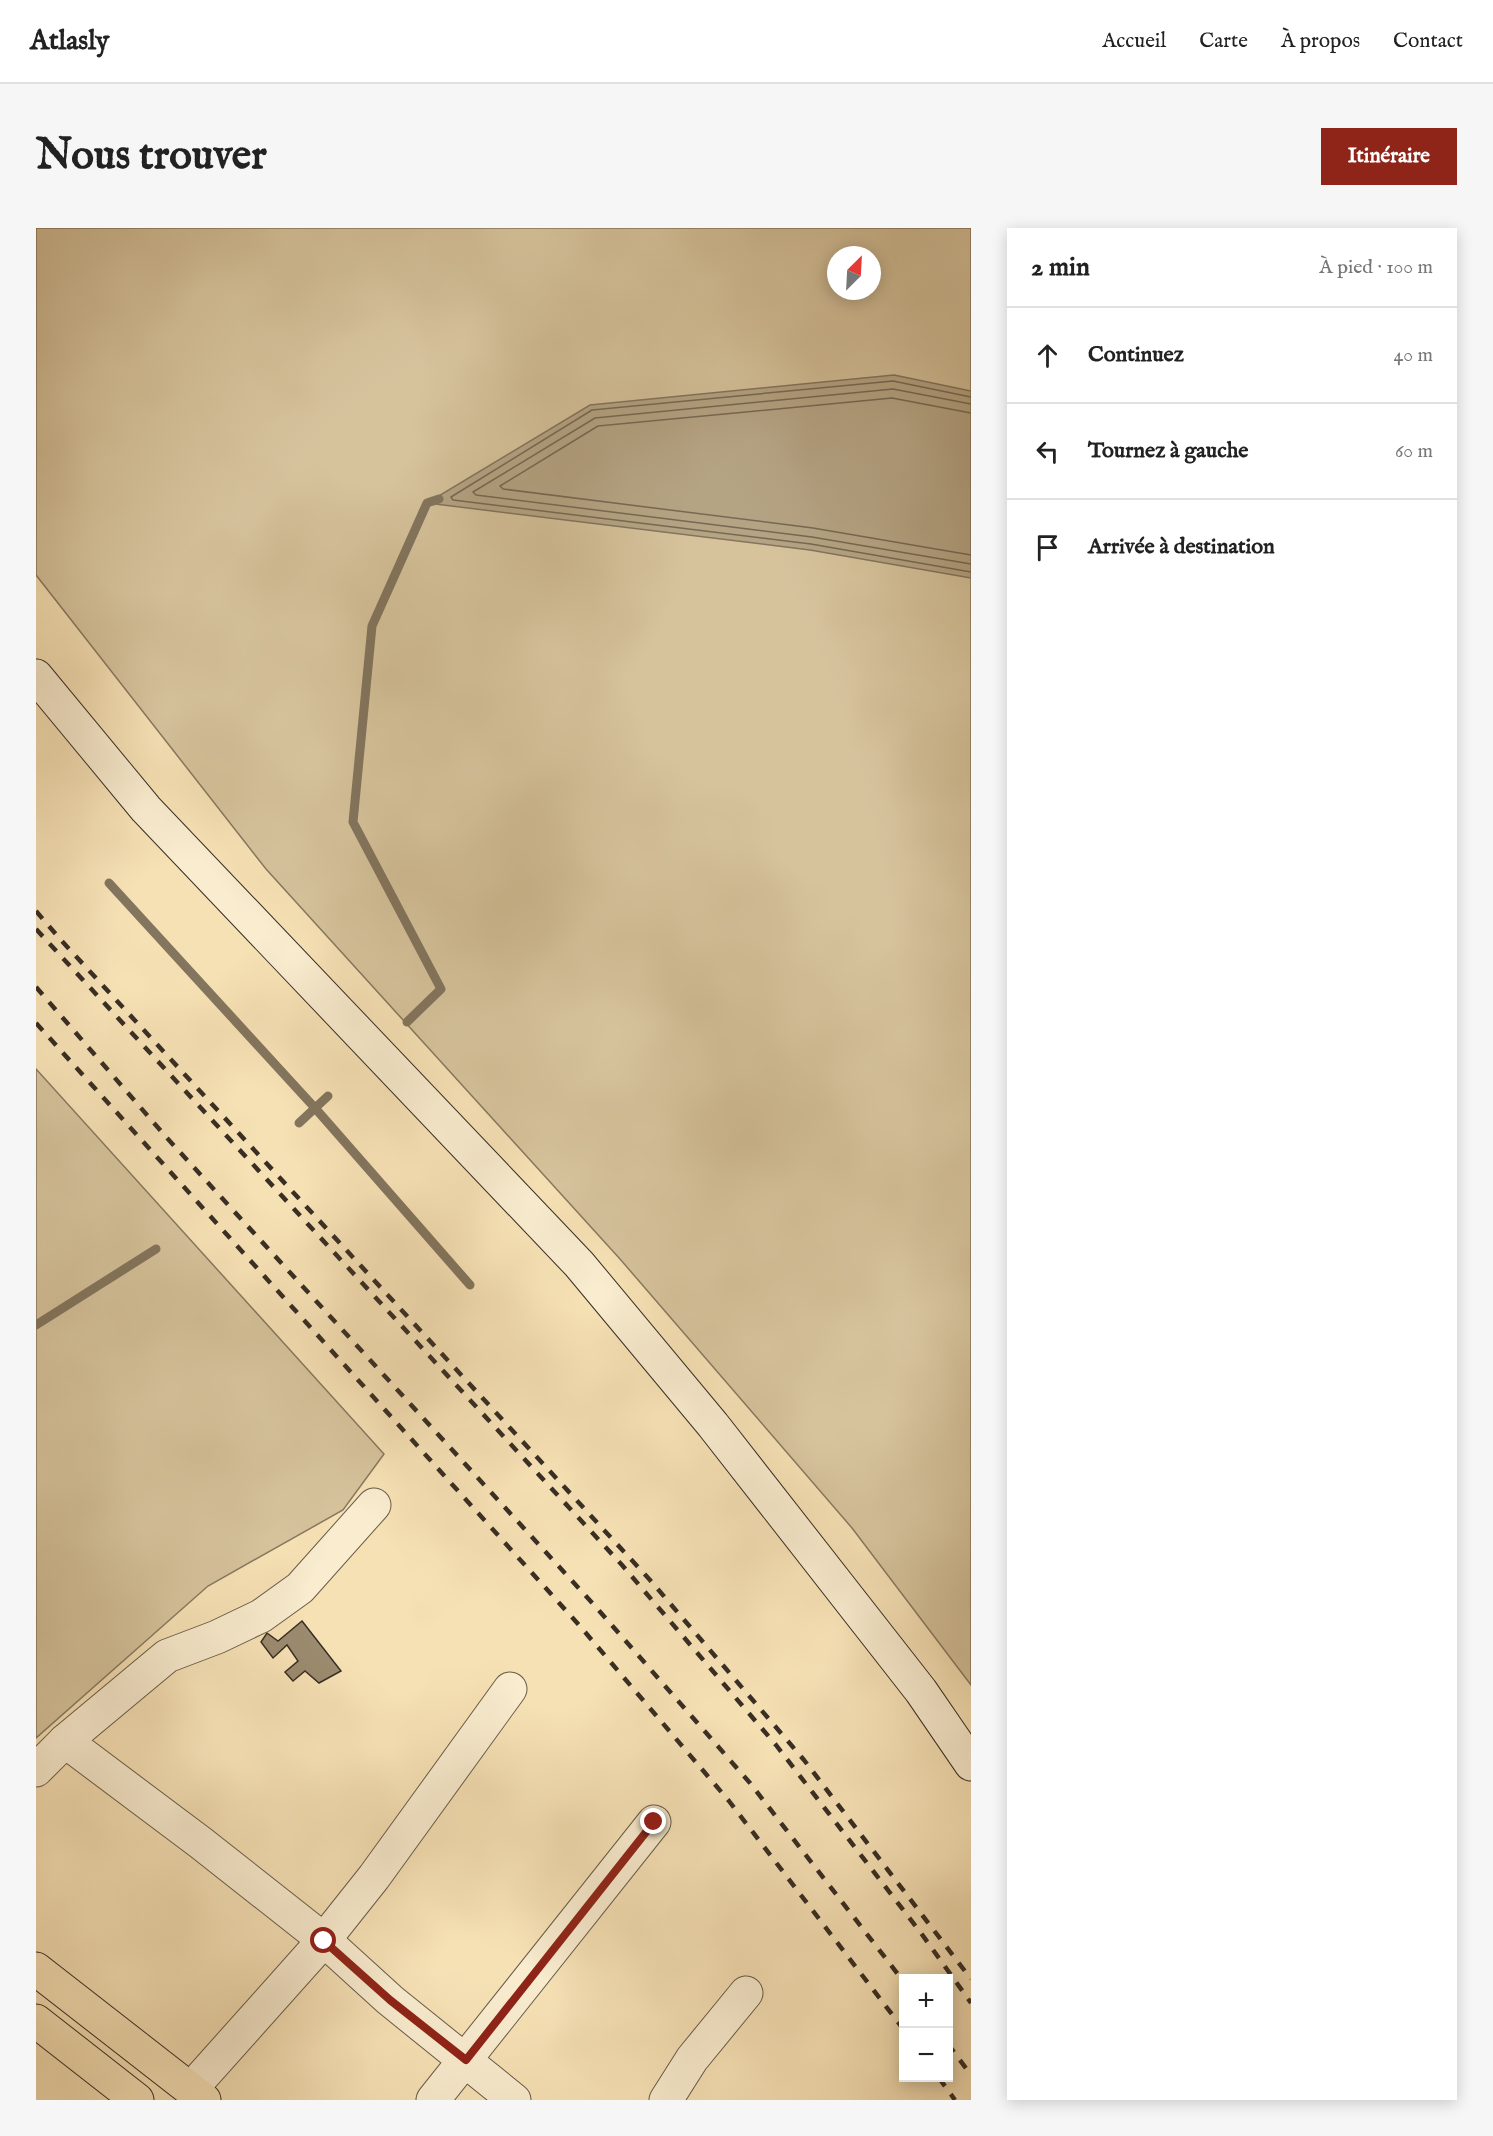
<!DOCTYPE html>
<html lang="fr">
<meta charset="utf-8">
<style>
:root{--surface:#fff;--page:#f6f6f6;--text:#222;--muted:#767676;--line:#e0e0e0;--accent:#8f2418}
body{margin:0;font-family:"IM FELL English",serif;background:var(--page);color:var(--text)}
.controls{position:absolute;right:18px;bottom:18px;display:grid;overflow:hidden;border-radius:0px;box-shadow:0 3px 15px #0003}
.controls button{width:54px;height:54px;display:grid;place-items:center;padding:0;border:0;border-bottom:2px solid var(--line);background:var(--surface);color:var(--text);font:30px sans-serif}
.compass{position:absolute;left:791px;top:18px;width:54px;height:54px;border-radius:50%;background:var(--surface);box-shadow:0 3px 15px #0003;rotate:24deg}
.stop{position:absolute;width:18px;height:18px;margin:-14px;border:4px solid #8f2418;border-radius:50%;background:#fff}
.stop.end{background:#8f2418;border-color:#fff;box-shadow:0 2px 6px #0008}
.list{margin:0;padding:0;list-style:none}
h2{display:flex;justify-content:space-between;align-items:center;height:78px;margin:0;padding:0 24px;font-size:26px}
h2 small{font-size:20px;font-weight:400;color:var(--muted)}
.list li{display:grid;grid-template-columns:39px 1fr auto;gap:18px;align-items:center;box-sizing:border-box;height:96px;padding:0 24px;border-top:2px solid var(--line)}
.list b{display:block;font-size:22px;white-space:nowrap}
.list em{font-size:20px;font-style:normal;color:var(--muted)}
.icon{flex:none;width:33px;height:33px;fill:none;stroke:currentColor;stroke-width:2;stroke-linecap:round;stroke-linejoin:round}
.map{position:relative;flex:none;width:935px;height:1872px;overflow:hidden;border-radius:0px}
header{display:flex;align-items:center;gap:36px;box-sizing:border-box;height:84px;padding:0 30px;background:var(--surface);border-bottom:2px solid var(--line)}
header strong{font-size:28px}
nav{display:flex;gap:33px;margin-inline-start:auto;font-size:21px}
.intro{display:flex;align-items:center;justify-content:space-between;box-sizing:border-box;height:144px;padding:0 36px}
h1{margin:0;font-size:42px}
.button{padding:15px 27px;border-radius:0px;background:var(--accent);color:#fff;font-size:21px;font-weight:700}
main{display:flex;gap:36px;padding:0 36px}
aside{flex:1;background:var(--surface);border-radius:0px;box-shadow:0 3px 15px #0003}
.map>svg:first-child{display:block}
</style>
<header>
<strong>Atlasly</strong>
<nav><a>Accueil</a><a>Carte</a><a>À propos</a><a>Contact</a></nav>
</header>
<div class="intro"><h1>Nous trouver</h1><a class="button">Itinéraire</a></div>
<main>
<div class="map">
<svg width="935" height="1872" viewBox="0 0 935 1872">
<rect width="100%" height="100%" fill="#f6e1b5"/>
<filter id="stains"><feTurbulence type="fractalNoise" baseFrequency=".00333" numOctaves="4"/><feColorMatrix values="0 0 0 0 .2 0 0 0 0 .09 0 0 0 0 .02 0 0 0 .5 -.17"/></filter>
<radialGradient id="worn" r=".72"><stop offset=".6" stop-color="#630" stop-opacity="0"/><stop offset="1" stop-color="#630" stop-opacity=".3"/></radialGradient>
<g fill="#d6c39c" stroke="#877860" stroke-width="1.5" fill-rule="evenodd">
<path d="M0,0H935V1457L816,1300L584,1031L230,641L0,347ZM800,27H836V63H800Z"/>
<polygon points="0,841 348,1226 307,1282 172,1358 0,1510"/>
</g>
<polygon fill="#b5a484" stroke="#83755e" stroke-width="1.5" points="858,147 935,163 935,350 774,322 391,275 554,177"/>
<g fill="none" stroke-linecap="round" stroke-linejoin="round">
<g stroke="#766954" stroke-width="1.5">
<polyline points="935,169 857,153 556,182 415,269 417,272 775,316 935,344"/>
<polyline points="935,176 857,161 559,190 437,264 440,267 776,309 935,336"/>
<polyline points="935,185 856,170 562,198 464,258 467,261 777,300 935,327"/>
</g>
<g stroke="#83755e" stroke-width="9">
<polyline points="73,655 279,880 434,1057"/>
<polyline points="371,794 405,761 317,594 336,398 391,275 403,271"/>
<polyline points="263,895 292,868"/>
<polyline points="0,1097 120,1021"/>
</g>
</g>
<polygon fill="#9b8b6f" stroke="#382e24" stroke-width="1.5" points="266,1393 305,1443 283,1455 269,1443 257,1453 249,1444 262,1433 251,1417 237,1430 225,1414 231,1405 242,1413"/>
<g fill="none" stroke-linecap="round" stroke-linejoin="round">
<defs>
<g id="street">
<polyline points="29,1513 165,1615 288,1712 354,1772 478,1872"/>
<polyline points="0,1542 29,1513 131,1428 181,1409 225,1388 264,1360 338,1277"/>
<polyline points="155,1861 288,1712 338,1649 474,1461"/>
<polyline points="397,1872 618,1594"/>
<polyline points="630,1872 656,1831 710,1765"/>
</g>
<polyline id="secondary" points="0,448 110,581 543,1036 677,1197 885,1463 935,1536"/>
<g id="highway">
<polyline points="0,1741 168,1872"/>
<polyline points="0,1793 101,1872"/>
</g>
</defs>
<use href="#street" stroke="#685b48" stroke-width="35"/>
<use href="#secondary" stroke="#382e24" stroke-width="35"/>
<use href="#highway" stroke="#382e24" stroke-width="35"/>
<use href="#street" stroke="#f9eccf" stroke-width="33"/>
<use href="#secondary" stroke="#f9eccf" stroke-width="33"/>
<use href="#highway" stroke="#f6e1b5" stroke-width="33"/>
<g stroke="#382e24" stroke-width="4.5" stroke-dasharray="10 10" stroke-linecap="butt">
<polyline points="0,683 24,711 614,1352 768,1532 935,1751"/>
<polyline points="0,701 586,1337 740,1517 885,1705 935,1775"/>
<polyline points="0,759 131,910 559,1378 714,1555 868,1754"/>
<polyline points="0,795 543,1397 693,1573 868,1802"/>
<polyline points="912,1816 935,1847"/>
<polyline points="903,1850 919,1872"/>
</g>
</g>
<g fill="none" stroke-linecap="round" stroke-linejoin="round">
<polyline stroke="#8f2418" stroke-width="8" points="288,1713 354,1772 430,1832 618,1594"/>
</g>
<rect width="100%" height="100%" filter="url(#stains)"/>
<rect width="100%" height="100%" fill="url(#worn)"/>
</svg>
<div class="controls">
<button>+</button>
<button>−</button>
</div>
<svg class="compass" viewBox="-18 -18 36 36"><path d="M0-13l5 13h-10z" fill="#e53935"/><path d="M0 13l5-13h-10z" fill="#767676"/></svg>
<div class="stop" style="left:288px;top:1713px"></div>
<div class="stop end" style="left:618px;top:1594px"></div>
</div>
<aside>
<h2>2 min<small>À pied · 100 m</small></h2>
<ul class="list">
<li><svg class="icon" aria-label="ahead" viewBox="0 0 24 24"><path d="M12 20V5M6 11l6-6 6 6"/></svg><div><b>Continuez</b></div><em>40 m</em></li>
<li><svg class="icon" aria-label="left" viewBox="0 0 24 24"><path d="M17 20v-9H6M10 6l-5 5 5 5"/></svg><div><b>Tournez à gauche</b></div><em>60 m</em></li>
<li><svg class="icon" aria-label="arrive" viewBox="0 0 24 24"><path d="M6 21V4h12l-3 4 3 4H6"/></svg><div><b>Arrivée à destination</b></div></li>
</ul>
</aside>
</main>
